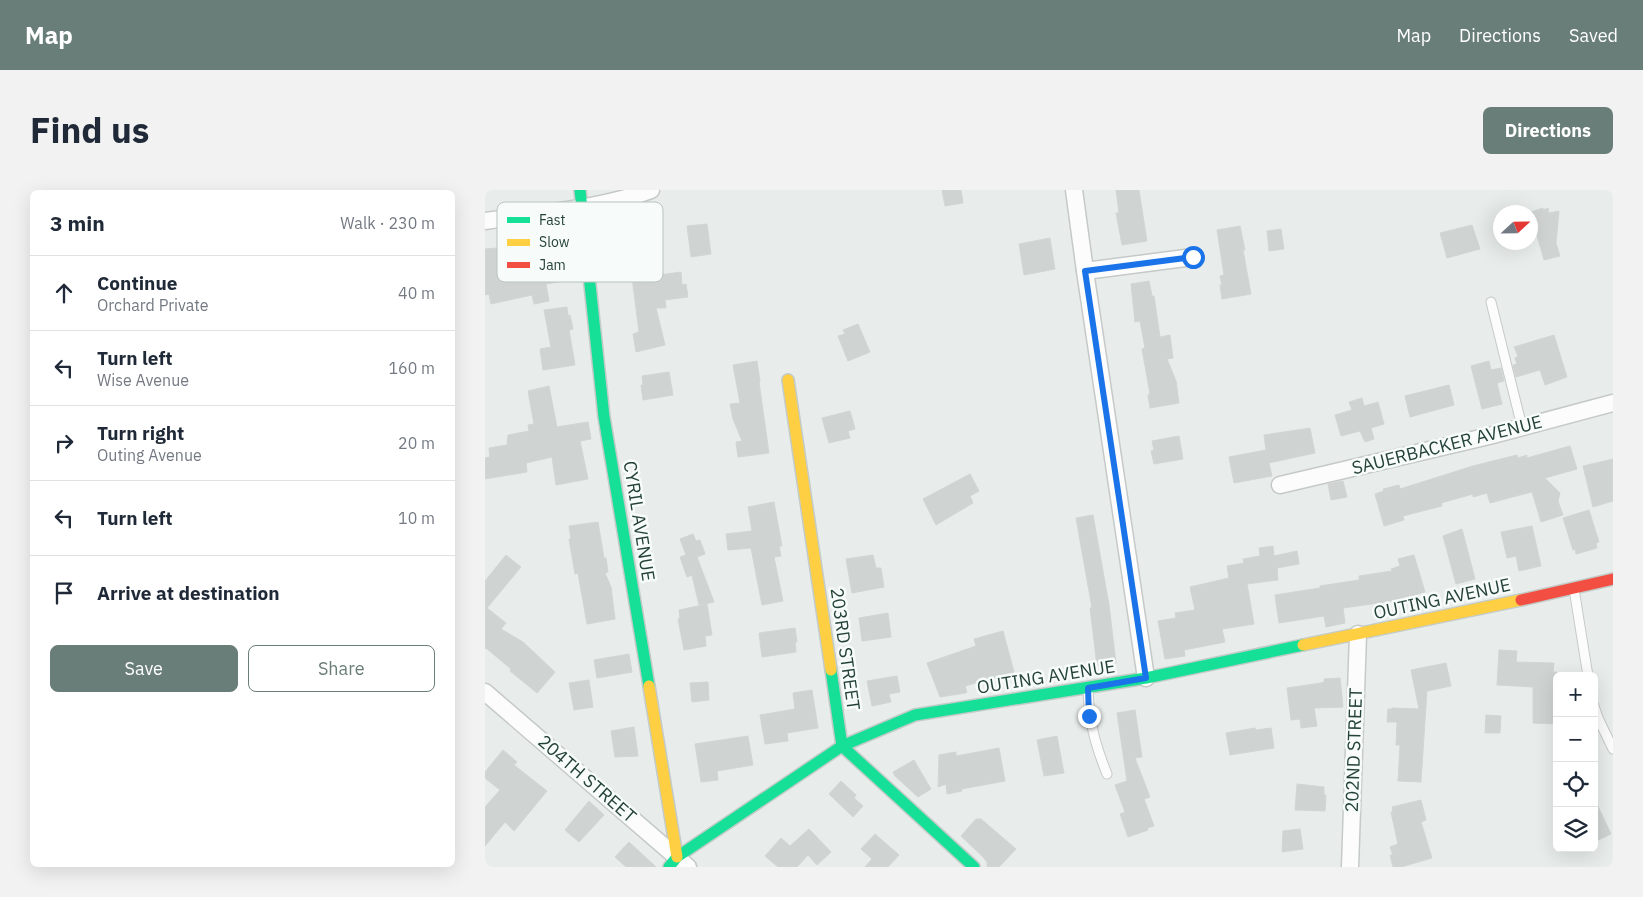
<!DOCTYPE html>
<meta charset="utf-8">
<style>
:root{--surface:#fff;--page:#f2f2f3;--text:#1f2937;--muted:#747a83;--line:#e0e1e3;--accent:#697e78}
body{margin:0;font-family:"IBM Plex Sans",sans-serif;background:var(--page);color:var(--text)}
.controls{position:absolute;right:15px;bottom:15px;display:grid;overflow:hidden;border-radius:8px;box-shadow:0 5px 20px #0002}
.controls button{width:45px;height:45px;display:grid;place-items:center;padding:0;border:0;border-bottom:1px solid var(--line);background:var(--surface);color:var(--text);font:25px sans-serif}
.compass{position:absolute;left:1008px;top:15px;width:45px;height:45px;border-radius:50%;background:var(--surface);box-shadow:0 5px 20px #0002;rotate:68deg}
.stop{position:absolute;width:15px;height:15px;margin:-11px;border:4px solid #1a73e8;border-radius:50%;background:#fff}
.stop.end{background:#1a73e8;border-color:#fff;box-shadow:0 1px 5px #0008}
.list{margin:0;padding:0;list-style:none}
h2{display:flex;justify-content:space-between;align-items:center;height:65px;margin:0;padding:0 20px;font-size:21px}
h2 small{font-size:16px;font-weight:400;color:var(--muted)}
.list li{display:grid;grid-template-columns:32px 1fr auto;gap:15px;align-items:center;box-sizing:border-box;height:75px;padding:0 20px;border-top:1px solid var(--line)}
.list b{display:block;font-size:19px;white-space:nowrap}
.list p{margin:0;font-size:16px;white-space:nowrap;color:var(--muted)}
.list em{font-size:16px;font-style:normal;color:var(--muted)}
.actions{display:flex;gap:10px;padding:15px 20px}
.actions a{flex:1;padding:11px 0;border:1px solid var(--accent);border-radius:8px;text-align:center;font-size:18px;color:var(--accent)}
.actions .main{background:var(--accent);color:#fff}
.icon{flex:none;width:28px;height:28px;fill:none;stroke:currentColor;stroke-width:2;stroke-linecap:round;stroke-linejoin:round}
.map{position:relative;flex:none;width:1128px;height:677px;overflow:hidden;border-radius:8px}
header{display:flex;align-items:center;gap:30px;box-sizing:border-box;height:70px;padding:0 25px;background:var(--accent);color:#fff}
header strong{font-size:24px}
nav{display:flex;gap:28px;margin-inline-start:auto;font-size:18px}
.intro{display:flex;align-items:center;justify-content:space-between;box-sizing:border-box;height:120px;padding:0 30px}
h1{margin:0;font-size:35px}
.button{padding:12px 22px;border-radius:8px;background:var(--accent);color:#fff;font-size:18px;font-weight:700}
main{display:flex;gap:30px;padding:0 30px}
aside{flex:1;background:var(--surface);border-radius:8px;box-shadow:0 5px 20px #0002}
.map>svg:first-child{display:block}
</style>
<header>
<strong>Map</strong>
<nav><a>Map</a><a>Directions</a><a>Saved</a></nav>
</header>
<div class="intro"><h1>Find us</h1><a class="button">Directions</a></div>
<main>
<aside>
<h2>3 min<small>Walk · 230 m</small></h2>
<ul class="list">
<li><svg class="icon" aria-label="ahead" viewBox="0 0 24 24"><path d="M12 20V5M6 11l6-6 6 6"/></svg><div><b>Continue</b><p>Orchard Private</p></div><em>40 m</em></li>
<li><svg class="icon" aria-label="left" viewBox="0 0 24 24"><path d="M17 20v-9H6M10 6l-5 5 5 5"/></svg><div><b>Turn left</b><p>Wise Avenue</p></div><em>160 m</em></li>
<li><svg class="icon" aria-label="right" viewBox="0 0 24 24"><path d="M7 20v-9h11M14 6l5 5-5 5"/></svg><div><b>Turn right</b><p>Outing Avenue</p></div><em>20 m</em></li>
<li><svg class="icon" aria-label="left" viewBox="0 0 24 24"><path d="M17 20v-9H6M10 6l-5 5 5 5"/></svg><div><b>Turn left</b></div><em>10 m</em></li>
<li><svg class="icon" aria-label="arrive" viewBox="0 0 24 24"><path d="M6 21V4h12l-3 4 3 4H6"/></svg><div><b>Arrive at destination</b></div></li>
</ul>
<div class="actions"><a class="main">Save</a><a>Share</a></div>
</aside>
<div class="map">
<svg width="1128" height="677" viewBox="0 0 1128 677">
<rect width="100%" height="100%" fill="#e8edeb"/>
<g fill="#cfd4d2" stroke="#d1d6d4">
<polygon points="457,0 476,0 478,13 460,16"/>
<polygon points="631,0 654,0 662,51 637,55 631,23 634,23"/>
<polygon points="1058,18 1058,20 1063,18 1064,23 1074,21 1071,53 1075,66 1059,70 1051,42 1046,44 1046,22"/>
<polygon points="222,34 226,64 206,67 202,36"/>
<polygon points="987,35 995,59 962,68 955,43"/>
<polygon points="755,36 760,60 758,60 766,104 737,109 735,95 737,95 735,86 739,85 732,40"/>
<polygon points="796,39 799,59 784,61 782,41"/>
<polygon points="161,44 167,86 196,82 197,95 201,94 203,107 180,110 181,118 171,118 180,155 151,162 148,144 154,142 146,79 143,79 138,47"/>
<polygon points="565,48 570,79 539,85 534,54"/>
<polygon points="12,58 14,70 29,64 41,61 43,69 86,62 91,89 61,94 64,111 49,114 47,105 6,114 4,104 0,105 0,59"/>
<polygon points="664,91 667,106 669,106 675,147 685,145 688,168 682,169 691,191 694,213 665,218 663,205 665,204 657,159 660,158 655,131 650,132 646,94"/>
<polygon points="82,117 83,126 85,125 88,139 84,140 90,175 58,180 55,159 66,157 59,120"/>
<polygon points="373,134 385,162 363,171 353,146 360,144 358,140"/>
<polygon points="1069,145 1082,187 1060,195 1055,180 1031,187 1028,175 1032,174 1030,168 1033,166 1029,157"/>
<polygon points="272,171 275,192 274,192 284,263 253,267 251,252 257,251 248,229 245,214 255,213 248,175"/>
<polygon points="1004,171 1006,180 1016,178 1019,191 1012,193 1017,214 997,219 986,176"/>
<polygon points="184,182 188,205 158,210 156,195 158,195 157,186"/>
<polygon points="964,195 969,215 925,227 920,206"/>
<polygon points="64,196 72,237 103,232 106,249 95,251 103,289 71,295 67,267 41,273 42,282 0,289 0,268 5,267 4,258 22,255 23,245 44,241 43,235 49,234 43,201"/>
<polygon points="877,208 879,216 893,212 899,234 886,238 889,249 880,252 875,241 856,246 850,225 867,220 864,212"/>
<polygon points="365,221 370,239 363,241 365,248 344,253 337,228"/>
<polygon points="825,238 830,263 784,273 787,286 749,293 744,267 781,260 779,245"/>
<polygon points="694,246 698,269 669,274 666,261 669,260 667,251"/>
<polygon points="1085,256 1092,279 1060,288 1075,303 1073,311 1078,325 1056,332 1047,302 1005,313 1002,303 988,307 988,304 956,313 957,316 918,326 919,330 899,336 890,304 899,301 898,299 914,295 915,299 988,276 1032,265 1033,268 1042,265 1042,268"/>
<polygon points="1128,269 1128,311 1108,317 1098,276"/>
<polygon points="485,284 494,301 485,306 488,313 451,335 438,309"/>
<polygon points="858,291 862,307 846,310 843,294"/>
<polygon points="289,312 297,356 294,356 296,366 289,367 298,411 277,415 266,358 243,360 241,344 267,341 263,317"/>
<polygon points="1104,320 1114,352 1111,353 1112,358 1091,364 1090,359 1088,360 1078,328"/>
<polygon points="608,325 624,415 631,473 612,476 605,418 607,418 591,328"/>
<polygon points="113,332 119,368 121,368 123,382 120,383 126,397 130,429 102,434 93,383 90,384 84,349 86,349 84,336"/>
<polygon points="1047,336 1056,376 1034,381 1031,366 1022,368 1016,342"/>
<polygon points="977,339 990,389 971,394 958,346"/>
<polygon points="208,344 211,351 215,350 220,364 212,367 229,412 214,415 207,385 202,387 195,367 201,365 195,349"/>
<polygon points="788,356 789,366 812,361 814,374 792,378 793,390 762,394 769,434 737,439 740,452 699,460 700,466 680,469 673,431 691,428 690,423 710,420 705,397 744,388 742,376 759,373 758,369 775,366 774,358"/>
<polygon points="21,365 36,377 2,418 21,433 16,439 38,452 70,482 52,503 25,481 26,479 1,458 0,459 0,391"/>
<polygon points="388,365 391,378 396,378 399,397 367,403 361,369"/>
<polygon points="929,365 940,402 908,411 858,418 860,433 841,437 839,426 794,433 790,405 835,398 835,396 874,390 874,386 907,381 906,379 915,376 913,369"/>
<polygon points="222,414 227,445 220,446 221,456 199,460 193,429 195,428 194,420"/>
<polygon points="403,423 406,447 377,451 374,428"/>
<polygon points="310,438 312,452 310,452 311,462 277,467 274,443"/>
<polygon points="518,441 529,482 480,496 482,502 480,503 455,507 442,473 491,456 489,449"/>
<polygon points="1014,460 1032,461 1031,472 1069,473 1068,482 1072,482 1070,512 1072,512 1072,534 1048,533 1048,497 1012,495"/>
<polygon points="144,464 147,482 112,488 109,470"/>
<polygon points="961,473 966,496 942,501 936,592 913,591 915,555 911,555 912,532 902,532 903,519 907,519 907,518 934,519 926,480"/>
<polygon points="412,486 415,502 404,504 406,512 387,516 382,491"/>
<polygon points="855,488 858,517 829,518 832,536 816,538 815,529 806,530 802,498 836,493 839,492 839,489"/>
<polygon points="104,490 108,517 89,520 84,493"/>
<polygon points="223,492 224,510 207,512 205,493"/>
<polygon points="327,500 333,538 302,543 303,551 280,554 275,525 310,519 308,503"/>
<polygon points="650,520 657,567 650,568 665,607 659,609 669,636 662,638 663,640 643,647 635,624 640,622 630,595 642,591 632,523"/>
<polygon points="1001,525 1016,526 1015,543 1000,543"/>
<polygon points="149,537 153,566 130,567 126,541"/>
<polygon points="770,538 771,540 786,538 789,558 745,565 741,543"/>
<polygon points="263,546 268,575 232,581 233,590 216,592 210,554"/>
<polygon points="572,546 579,583 559,586 552,550"/>
<polygon points="514,558 520,591 476,599 477,601 462,604 461,594 453,597 454,565 471,562 471,566"/>
<polygon points="18,560 32,572 29,575 62,601 29,641 20,632 0,656 0,617 15,600 0,588 0,582"/>
<polygon points="429,570 446,599 433,607 410,586 408,582"/>
<polygon points="356,591 371,605 369,608 378,616 368,627 344,604"/>
<polygon points="812,594 839,597 839,605 841,605 840,621 810,620"/>
<polygon points="1109,608 1126,644 1109,652"/>
<polygon points="936,610 941,630 936,632 947,668 916,677 908,677 905,665 908,665 905,657 913,654 906,622 908,622 907,617"/>
<polygon points="104,611 119,625 94,652 80,640"/>
<polygon points="491,629 496,629 531,659 514,677 502,677 502,672 498,667 476,646"/>
<polygon points="324,639 346,662 332,675 323,665 312,677 293,677 280,666 296,648 305,656"/>
<polygon points="815,639 818,659 797,662 798,641"/>
<polygon points="390,644 414,665 403,677 380,677 387,669 376,659"/>
<polygon points="144,652 170,676 171,677 141,677 130,667"/>
</g>
<g fill="none" stroke-linecap="round" stroke-linejoin="round">
<defs>
<g id="lane">
<polyline points="1006,112 1037,237"/>
<polyline points="1089,399 1103,486"/>
<path d="M603,499C604,532 610,554 622,584"/>
<polyline points="1109,516 1113,528 1128,559"/>
</g>
<g id="street">
<polyline points="589,0 600,81 661,488"/>
<path d="M0,31C54,23 115,19 166,0"/>
<polyline points="600,81 708,67"/>
<polyline points="795,295 1004,246 1128,213"/>
<polyline points="0,502 203,677"/>
<polyline points="865,677 873,444"/>
</g>
<g id="fast">
<polyline points="95,0 119,227 164,496"/>
<polyline points="346,480 357,556 489,677"/>
<polyline points="184,677 192,667 357,556 430,525 661,488 818,455"/>
</g>
<g id="slow">
<polyline points="303,190 346,480"/>
<polyline points="818,455 1036,410"/>
<polyline points="164,496 192,667"/>
</g>
<polyline id="jam" points="1036,410 1128,389"/>
</defs>
<use href="#lane" stroke="#c5cac8" stroke-width="11"/>
<use href="#street" stroke="#c5cac8" stroke-width="19"/>
<use href="#fast" stroke="#c3cbc8" stroke-width="14"/>
<use href="#slow" stroke="#c3cbc8" stroke-width="14"/>
<use href="#jam" stroke="#c3cbc8" stroke-width="14"/>
<use href="#lane" stroke="#fcfcfc" stroke-width="9"/>
<use href="#street" stroke="#fcfcfc" stroke-width="16"/>
<use href="#fast" stroke="#16e098" stroke-width="11"/>
<use href="#slow" stroke="#ffcf43" stroke-width="11"/>
<use href="#jam" stroke="#f24e42" stroke-width="11"/>
</g>
<g fill="none" stroke-linecap="round" stroke-linejoin="round">
<polyline stroke="#1a73e8" stroke-width="6" points="604,526 603,498 661,488 600,81 708,67"/>
</g>
<g text-anchor="middle" stroke-width="5" stroke-linejoin="round" paint-order="stroke">
<g font-size="18" fill="#24423a" stroke="#f7fbf9">
<text transform="translate(962 255) rotate(-14)" y="6">SAUERBACKER AVENUE</text>
<text transform="translate(154 331) rotate(81)" y="6">CYRIL AVENUE</text>
<text transform="translate(957 409) rotate(-12)" y="6">OUTING AVENUE</text>
<text transform="translate(360 459) rotate(82)" y="6">203RD STREET</text>
<text transform="translate(561 487) rotate(-9)" y="6">OUTING AVENUE</text>
<text transform="translate(869 560) rotate(-88)" y="6">202ND STREET</text>
<text transform="translate(102 589) rotate(41)" y="6">204TH STREET</text>
</g>
</g>
<rect x="12" y="12" width="166" height="80" rx="8" fill="#f7fbf9" stroke="#b8c4c0" stroke-width="1"/>
<rect x="22" y="27" width="23" height="6" fill="#16e098"/>
<rect x="22" y="49" width="23" height="7" fill="#ffcf43"/>
<rect x="22" y="72" width="23" height="6" fill="#f24e42"/>
<g font-size="14" fill="#24423a">
<text x="54" y="35">Fast</text>
<text x="54" y="57">Slow</text>
<text x="54" y="80">Jam</text>
</g>
</svg>
<div class="controls">
<button>+</button>
<button>−</button>
<button><svg class="icon" aria-label="locate" viewBox="0 0 24 24"><circle cx="12" cy="12" r="6"/><path d="M12 2v4M12 18v4M2 12h4M18 12h4"/></svg></button>
<button><svg class="icon" aria-label="layers" viewBox="0 0 24 24"><path d="M12 4l9 5-9 5-9-5zM3 14l9 5 9-5"/></svg></button>
</div>
<svg class="compass" viewBox="-18 -18 36 36"><path d="M0-13l5 13h-10z" fill="#e53935"/><path d="M0 13l5-13h-10z" fill="#747a83"/></svg>
<div class="stop" style="left:708px;top:67px"></div>
<div class="stop end" style="left:604px;top:526px"></div>
</div>
</main>
